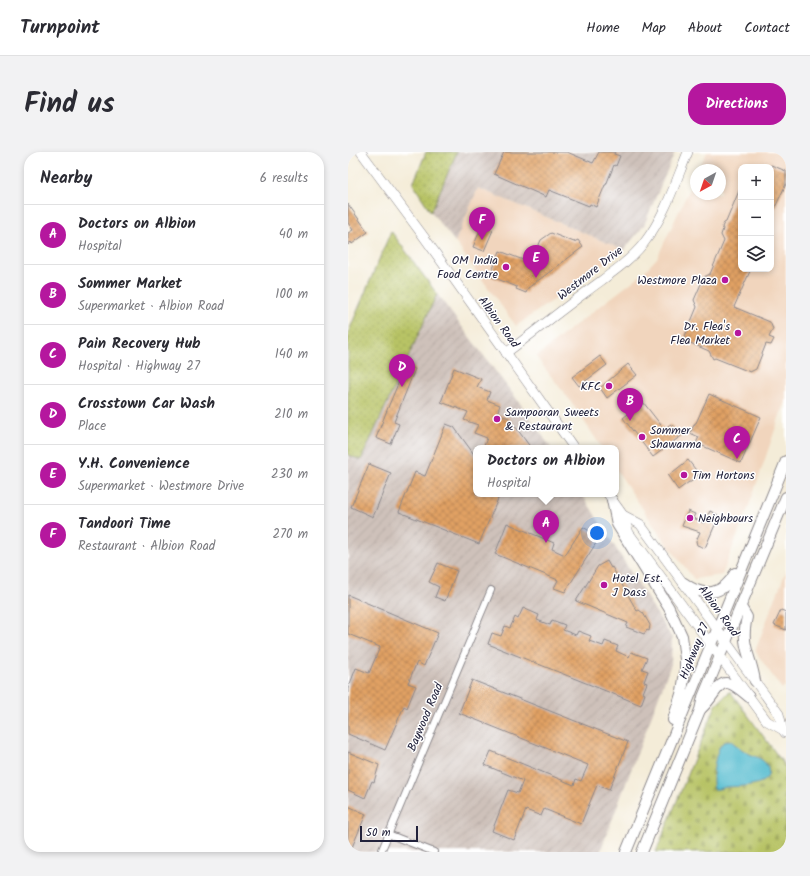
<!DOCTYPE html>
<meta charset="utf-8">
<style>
:root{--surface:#fff;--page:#f2f2f3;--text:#2b2b33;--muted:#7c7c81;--line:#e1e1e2;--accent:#b5179e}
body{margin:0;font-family:Kalam,sans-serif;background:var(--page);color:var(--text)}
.controls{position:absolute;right:12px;top:12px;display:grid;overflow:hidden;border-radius:8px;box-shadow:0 2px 6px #0003}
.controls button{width:36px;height:36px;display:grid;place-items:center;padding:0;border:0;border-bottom:1px solid var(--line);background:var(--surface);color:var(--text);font:20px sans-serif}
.compass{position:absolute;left:342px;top:12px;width:36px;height:36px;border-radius:50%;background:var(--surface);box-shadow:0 2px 6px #0003;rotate:220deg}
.scale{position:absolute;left:12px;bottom:10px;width:58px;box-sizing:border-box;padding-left:4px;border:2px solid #22223b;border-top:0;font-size:11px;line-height:14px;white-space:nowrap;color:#22223b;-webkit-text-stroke:3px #fff;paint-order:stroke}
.you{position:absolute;left:249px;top:381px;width:14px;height:14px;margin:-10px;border:3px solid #fff;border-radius:50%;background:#1a73e8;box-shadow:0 0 0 6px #1a73e833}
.badge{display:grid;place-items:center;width:26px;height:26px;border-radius:50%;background:var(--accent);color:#fff;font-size:13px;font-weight:700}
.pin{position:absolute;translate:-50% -33px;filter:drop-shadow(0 1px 2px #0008)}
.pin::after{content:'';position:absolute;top:21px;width:14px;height:12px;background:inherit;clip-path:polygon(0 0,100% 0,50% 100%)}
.popup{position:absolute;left:125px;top:293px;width:146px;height:52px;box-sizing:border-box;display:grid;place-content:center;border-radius:8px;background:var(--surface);filter:drop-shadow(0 1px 3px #0005);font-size:13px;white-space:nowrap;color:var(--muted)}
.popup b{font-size:15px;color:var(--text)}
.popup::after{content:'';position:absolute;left:50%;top:100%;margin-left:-8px;border:8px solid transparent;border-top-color:var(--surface)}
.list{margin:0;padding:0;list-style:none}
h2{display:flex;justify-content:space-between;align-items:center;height:52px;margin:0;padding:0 16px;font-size:17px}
h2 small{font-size:13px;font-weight:400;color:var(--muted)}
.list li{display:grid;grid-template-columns:26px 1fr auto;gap:12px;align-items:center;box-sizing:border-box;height:60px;padding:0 16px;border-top:1px solid var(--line)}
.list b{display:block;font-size:15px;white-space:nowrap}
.list p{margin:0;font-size:13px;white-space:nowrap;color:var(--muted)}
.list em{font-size:13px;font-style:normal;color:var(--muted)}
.icon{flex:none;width:22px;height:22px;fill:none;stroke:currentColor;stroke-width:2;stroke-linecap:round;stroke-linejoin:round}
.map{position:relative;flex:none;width:438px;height:700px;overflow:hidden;border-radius:16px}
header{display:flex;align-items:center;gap:24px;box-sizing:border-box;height:56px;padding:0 20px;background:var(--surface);border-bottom:1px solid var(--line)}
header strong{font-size:19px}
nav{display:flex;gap:22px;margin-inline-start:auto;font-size:14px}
.intro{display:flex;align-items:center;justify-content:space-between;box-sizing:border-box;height:96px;padding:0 24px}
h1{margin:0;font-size:28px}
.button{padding:10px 18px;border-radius:16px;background:var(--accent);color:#fff;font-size:14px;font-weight:700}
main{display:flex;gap:24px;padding:0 24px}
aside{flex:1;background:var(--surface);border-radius:16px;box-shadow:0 2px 6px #0003}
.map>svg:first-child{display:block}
</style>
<header>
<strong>Turnpoint</strong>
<nav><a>Home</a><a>Map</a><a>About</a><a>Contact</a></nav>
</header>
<div class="intro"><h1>Find us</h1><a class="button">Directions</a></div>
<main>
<aside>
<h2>Nearby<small>6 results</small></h2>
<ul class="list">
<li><span class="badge">A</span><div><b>Doctors on Albion</b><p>Hospital</p></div><em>40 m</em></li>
<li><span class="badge">B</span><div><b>Sommer Market</b><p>Supermarket · Albion Road</p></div><em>100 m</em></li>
<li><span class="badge">C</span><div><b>Pain Recovery Hub</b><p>Hospital · Highway 27</p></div><em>140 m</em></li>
<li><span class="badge">D</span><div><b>Crosstown Car Wash</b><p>Place</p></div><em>210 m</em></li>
<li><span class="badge">E</span><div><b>Y.H. Convenience</b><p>Supermarket · Westmore Drive</p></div><em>230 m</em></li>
<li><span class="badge">F</span><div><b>Tandoori Time</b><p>Restaurant · Albion Road</p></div><em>270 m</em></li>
</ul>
</aside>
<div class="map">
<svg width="438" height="700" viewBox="0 0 438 700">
<defs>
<pattern id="industrial-furrows" width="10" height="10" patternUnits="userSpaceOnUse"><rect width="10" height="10" fill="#cec1ba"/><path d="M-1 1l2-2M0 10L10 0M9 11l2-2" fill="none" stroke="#b1a6a1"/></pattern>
<pattern id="grass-dots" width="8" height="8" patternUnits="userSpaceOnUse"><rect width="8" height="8" fill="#b7c365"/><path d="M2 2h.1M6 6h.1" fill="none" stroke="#9da759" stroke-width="1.8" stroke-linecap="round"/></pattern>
<pattern id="cemetery-stones" width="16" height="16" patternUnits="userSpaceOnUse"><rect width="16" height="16" fill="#b7c365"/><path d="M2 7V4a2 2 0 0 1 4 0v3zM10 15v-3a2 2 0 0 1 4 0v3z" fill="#9da759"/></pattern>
<pattern id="building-cross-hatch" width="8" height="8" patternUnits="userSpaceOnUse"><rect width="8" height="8" fill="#e1a164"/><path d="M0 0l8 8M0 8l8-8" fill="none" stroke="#b68354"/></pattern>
</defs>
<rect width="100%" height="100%" fill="#fff"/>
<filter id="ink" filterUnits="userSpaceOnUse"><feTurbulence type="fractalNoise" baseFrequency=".025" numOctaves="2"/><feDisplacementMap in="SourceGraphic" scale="8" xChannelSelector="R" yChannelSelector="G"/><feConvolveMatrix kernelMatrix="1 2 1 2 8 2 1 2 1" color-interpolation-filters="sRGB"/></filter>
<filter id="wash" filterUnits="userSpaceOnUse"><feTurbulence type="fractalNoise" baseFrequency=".012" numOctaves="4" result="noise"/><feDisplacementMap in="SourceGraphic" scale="16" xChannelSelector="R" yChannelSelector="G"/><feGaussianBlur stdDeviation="0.9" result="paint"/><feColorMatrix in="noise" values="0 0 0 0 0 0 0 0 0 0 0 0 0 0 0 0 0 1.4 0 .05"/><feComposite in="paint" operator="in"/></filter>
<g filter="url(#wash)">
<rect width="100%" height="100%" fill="#f4ecd8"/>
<g fill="#f1d5bd" fill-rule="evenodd">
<path d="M359,0H438V250L431,266L401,354L374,423L346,427L315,387L268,317V296H254L224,251L188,205L221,178L293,123L309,106L348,23V42H372V18H350ZM393,15H423V117H393Z"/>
<polygon points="130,36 276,98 168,174 107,90"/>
<polygon points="438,419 438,532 434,537 407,499"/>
</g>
<g fill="url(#industrial-furrows)">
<polygon points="109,0 327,0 296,73 276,98 130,36 107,90 83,60"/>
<polygon points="89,142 174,254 203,296 128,296 128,342 234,342 324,486 323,512 252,700 0,700 0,303 13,308"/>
</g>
<g fill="url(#grass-dots)" stroke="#6c7250">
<polygon points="78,0 109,0 83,60 65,32"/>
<polygon points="43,79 89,142 13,308 0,303 0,181"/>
</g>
<polygon fill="url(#cemetery-stones)" stroke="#6c7250" points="382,539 438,615 438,700 308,700 368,553"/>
<path fill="#52bbcf" stroke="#3a6e85" d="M383,589C388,593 393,597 398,600C406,605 417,606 420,616C426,636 388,634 378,635C373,636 370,638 366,637C363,628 367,595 376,590C378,589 381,590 383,589Z"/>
<g id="blocks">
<g fill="url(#building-cross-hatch)">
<polygon points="156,0 219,0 245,11 251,0 267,0 266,2 272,4 268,14 266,13 258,33 257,33 248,55 242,52 241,54 201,38 198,45 146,22"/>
<polygon points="423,13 438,19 438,32 423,64"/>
<polygon points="393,34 393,117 403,117 386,155 422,170 425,177 421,185 426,187 423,193 418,192 408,217 402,220 367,206 365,207 361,199 340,190 337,184 349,155 346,148 356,125 362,122 376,89 373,83 375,77 374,75 376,71 378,70"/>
<polygon points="0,52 20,80 4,92 3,90 0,93 0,81 5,78 0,71"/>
<polygon points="134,74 145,78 136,99 125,95"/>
<polygon points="203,81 226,90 230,88 235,95 180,136 178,141 168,137 169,135 142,124 152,99 183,111 193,88"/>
<polygon points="252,204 259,213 231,234 224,225"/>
<polygon points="280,212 289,223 259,246 252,236"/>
<polygon points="58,213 67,217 46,270 51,272 43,292 28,286 41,253"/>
<polygon points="106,216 133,227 129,235 142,240 139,248 152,253 149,262 161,266 183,296 140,296 136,294 139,286 126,281 130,273 116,268 120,260 93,250"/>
<polygon points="361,242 413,265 393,311 348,291 351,285 342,281 347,271 348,271"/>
<polygon points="295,250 316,277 323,272 333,284 305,305 275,266"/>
<polygon points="98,272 106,275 128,305 128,342 152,342 131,392 51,360 67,320 77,324"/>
<polygon points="340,308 351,322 343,330 341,330 330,338 320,324"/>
<polygon points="21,312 43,321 25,365 3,355"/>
<polygon points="340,359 347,362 345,366 356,371 362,359 370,363 370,366 357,396 349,393 348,389 352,380 334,374"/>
<polygon points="159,371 206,391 204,397 217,403 235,375 245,381 243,384 250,388 217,440 206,436 210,428 147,402"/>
<polygon points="259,409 263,416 264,415 289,459 291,458 295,461 302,473 301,479 299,478 296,482 278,475 280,471 228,449 250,414"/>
<polygon points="90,411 109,419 97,449 87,445 91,435 81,430"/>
<polygon points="0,443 90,481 76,514 69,510 60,531 68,534 59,556 56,554 37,598 0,582 0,537 8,516 21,521 32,495 0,482"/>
<polygon points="175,456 191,463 189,468 202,473 204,468 217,473 215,478 228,483 230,479 243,484 241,489 255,494 257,489 270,494 268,499 281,505 283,500 299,506 294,517 300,519 296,530 299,531 295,541 297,542 293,553 140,492 144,481 153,484 157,474 162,476 167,465 170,467"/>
<polygon points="433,458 438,460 438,478 426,473"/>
<polygon points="124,528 280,590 261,638 249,633 233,672 196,657 193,664 178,658 166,688 144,679 160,638 170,641 175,629 137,613 143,599 226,633 228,627 233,629 240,613 111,561"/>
<polygon points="0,600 31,613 26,630 24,629 17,646 0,638"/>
<polygon points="0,654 18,662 2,700 0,700"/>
</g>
</g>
</g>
<g filter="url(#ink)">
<use href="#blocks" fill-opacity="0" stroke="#8b878a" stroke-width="1"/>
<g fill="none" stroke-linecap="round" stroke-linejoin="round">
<defs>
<g id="street">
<polyline points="40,682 86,700"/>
<polyline points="33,700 143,438"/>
</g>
<g id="secondary">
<polyline points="13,0 76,85 226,296"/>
<path d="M158,201C185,181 211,160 238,140C259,124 280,111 296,91C317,64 327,31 340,0"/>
<polyline points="260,342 275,363 281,381 419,569 435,578"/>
<polyline points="275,363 292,372 431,562 435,578 437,581"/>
</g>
<g id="primary">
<polyline points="264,348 269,372 321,456 334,484 337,507 337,520 334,539 325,568"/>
<path d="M336,431C356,446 375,443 387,421"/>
<path d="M393,455L399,465C392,494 403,503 407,529"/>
<path d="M353,557C375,536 369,517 401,545"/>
<polyline points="278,700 438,309"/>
<polyline points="294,700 352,558 355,545 438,345"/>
</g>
</defs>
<use href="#street" stroke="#8b878a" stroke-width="8"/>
<use href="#secondary" stroke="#8b878a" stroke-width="10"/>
<use href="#primary" stroke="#8b878a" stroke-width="12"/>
<use href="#street" stroke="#fff" stroke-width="6"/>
<use href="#secondary" stroke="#fff" stroke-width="9"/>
<use href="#primary" stroke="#fff" stroke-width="10"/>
</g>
</g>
<g fill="#b5179e" stroke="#fff" stroke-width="1.5">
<circle cx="158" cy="115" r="4"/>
<circle cx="377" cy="128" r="4"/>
<circle cx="390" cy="181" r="4"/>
<circle cx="261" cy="234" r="4"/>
<circle cx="149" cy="267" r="4"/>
<circle cx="294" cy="285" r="4"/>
<circle cx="336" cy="323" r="4"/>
<circle cx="342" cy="366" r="4"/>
<circle cx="256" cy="433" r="4"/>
</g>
<g text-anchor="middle" stroke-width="3" stroke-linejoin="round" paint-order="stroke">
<g font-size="12" fill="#22223b" stroke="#fff" text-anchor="start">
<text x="150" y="112" text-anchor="end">OM India<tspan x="150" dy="14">Food Centre</tspan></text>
<text x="369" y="132" text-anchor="end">Westmore Plaza</text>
<text x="382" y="178" text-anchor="end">Dr. Flea's<tspan x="382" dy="14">Flea Market</tspan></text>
<text x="253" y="238" text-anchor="end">KFC</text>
<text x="157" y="264">Sampooran Sweets<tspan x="157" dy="14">&amp; Restaurant</tspan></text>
<text x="302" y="282">Sommer<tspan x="302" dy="14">Shawarma</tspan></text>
<text x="344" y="327">Tim Hortons</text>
<text x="350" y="370">Neighbours</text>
<text x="264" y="430">Hotel Est.<tspan x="264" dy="14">J Dass</tspan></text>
</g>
<g font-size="12" fill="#22223b" stroke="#fff">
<text transform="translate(242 121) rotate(-38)" y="4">Westmore Drive</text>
<text transform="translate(151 170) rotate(54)" y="4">Albion Road</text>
<text transform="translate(371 459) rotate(54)" y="4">Albion Road</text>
<text transform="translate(346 499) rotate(-68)" y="4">Highway 27</text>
<text transform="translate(77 565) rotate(-67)" y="4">Baywood Road</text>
</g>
</g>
</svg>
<div class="controls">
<button>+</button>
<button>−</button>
<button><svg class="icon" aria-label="layers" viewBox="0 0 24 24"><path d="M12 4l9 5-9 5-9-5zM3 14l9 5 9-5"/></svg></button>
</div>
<svg class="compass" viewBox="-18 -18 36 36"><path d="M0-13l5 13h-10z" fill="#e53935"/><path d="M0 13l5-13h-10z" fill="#7c7c81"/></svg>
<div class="scale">50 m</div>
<div class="you"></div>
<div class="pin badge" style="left:198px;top:391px">A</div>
<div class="popup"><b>Doctors on Albion</b>Hospital</div>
<div class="pin badge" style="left:282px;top:269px">B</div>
<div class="pin badge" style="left:389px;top:307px">C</div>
<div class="pin badge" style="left:54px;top:235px">D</div>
<div class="pin badge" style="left:188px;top:126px">E</div>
<div class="pin badge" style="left:134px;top:88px">F</div>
</div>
</main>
